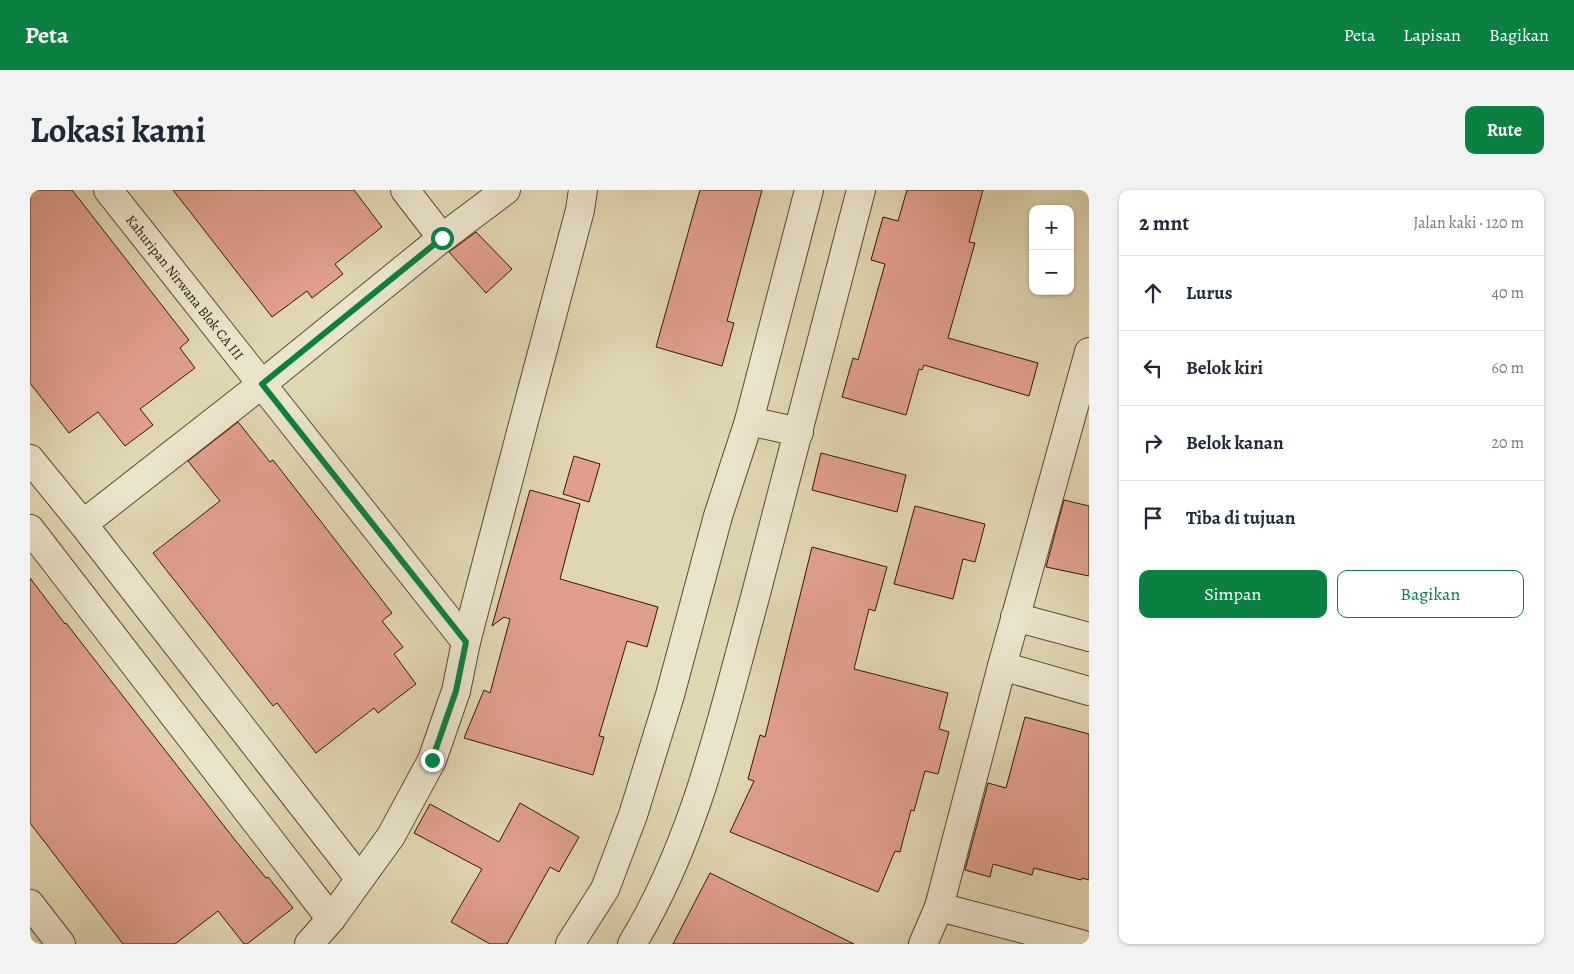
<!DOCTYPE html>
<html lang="id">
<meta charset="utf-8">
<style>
:root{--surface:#fff;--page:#f2f2f3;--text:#1f2937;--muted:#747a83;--line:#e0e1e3;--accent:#0b8043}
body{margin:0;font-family:Alegreya,serif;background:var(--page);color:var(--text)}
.controls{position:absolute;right:15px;top:15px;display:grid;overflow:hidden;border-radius:10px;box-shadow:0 1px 4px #0004}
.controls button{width:45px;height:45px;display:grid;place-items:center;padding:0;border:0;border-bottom:1px solid var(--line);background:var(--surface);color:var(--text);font:25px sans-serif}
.stop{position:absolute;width:15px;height:15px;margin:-11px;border:4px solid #0b8043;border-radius:50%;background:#fff}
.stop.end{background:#0b8043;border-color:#fff;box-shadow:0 1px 5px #0008}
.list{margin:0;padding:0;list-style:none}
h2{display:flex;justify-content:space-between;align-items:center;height:65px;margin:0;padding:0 20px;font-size:21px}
h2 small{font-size:16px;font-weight:400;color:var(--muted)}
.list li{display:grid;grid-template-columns:32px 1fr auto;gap:15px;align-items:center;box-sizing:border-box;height:75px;padding:0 20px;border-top:1px solid var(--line)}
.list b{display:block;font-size:19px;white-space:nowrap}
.list em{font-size:16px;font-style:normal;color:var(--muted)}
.actions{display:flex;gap:10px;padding:15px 20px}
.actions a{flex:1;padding:11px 0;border:1px solid var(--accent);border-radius:10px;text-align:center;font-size:18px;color:var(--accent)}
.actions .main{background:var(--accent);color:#fff}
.icon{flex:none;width:28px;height:28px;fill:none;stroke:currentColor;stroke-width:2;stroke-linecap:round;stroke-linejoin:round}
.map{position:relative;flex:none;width:1059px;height:754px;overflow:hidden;border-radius:10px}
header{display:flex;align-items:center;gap:30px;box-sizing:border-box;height:70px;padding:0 25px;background:var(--accent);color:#fff}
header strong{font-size:24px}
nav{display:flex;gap:28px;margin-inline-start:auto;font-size:18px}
.intro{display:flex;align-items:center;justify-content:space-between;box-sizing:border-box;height:120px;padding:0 30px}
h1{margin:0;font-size:35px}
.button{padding:12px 22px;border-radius:10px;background:var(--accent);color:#fff;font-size:18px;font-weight:700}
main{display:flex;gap:30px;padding:0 30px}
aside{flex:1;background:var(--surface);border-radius:10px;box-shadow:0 1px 4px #0004}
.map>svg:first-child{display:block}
</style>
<header>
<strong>Peta</strong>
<nav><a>Peta</a><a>Lapisan</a><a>Bagikan</a></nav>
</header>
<div class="intro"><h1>Lokasi kami</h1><a class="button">Rute</a></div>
<main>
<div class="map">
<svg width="1059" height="754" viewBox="0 0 1059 754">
<rect width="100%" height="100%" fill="#e0d6b2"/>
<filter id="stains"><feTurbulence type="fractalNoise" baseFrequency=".004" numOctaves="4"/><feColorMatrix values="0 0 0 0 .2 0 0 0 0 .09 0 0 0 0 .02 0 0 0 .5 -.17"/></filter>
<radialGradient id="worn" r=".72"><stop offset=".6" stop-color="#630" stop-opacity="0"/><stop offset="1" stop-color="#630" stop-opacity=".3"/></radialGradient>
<g fill="#e19e8d" stroke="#2f1905">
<polygon points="0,0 42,0 159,150 150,158 165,178 110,219 123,235 95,256 68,222 39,243 0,193"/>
<polygon points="143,0 324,0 352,37 305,74 313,84 282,108 277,101 242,127"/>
<polygon points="670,0 732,0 697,131 704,133 692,176 626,157"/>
<polygon points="877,0 953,0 939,52 945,53 918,148 1008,173 999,206 894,175 892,180 889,179 876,225 812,207 823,168 828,170 855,74 841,70 853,27 868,31"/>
<polygon points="446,42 482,79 456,103 419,62"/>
<polygon points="208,232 240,272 243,270 362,423 352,431 373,457 364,464 386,494 348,523 344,518 286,563 247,513 243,516 123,363 190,311 158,271"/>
<polygon points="791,263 876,285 867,322 782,300"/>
<polygon points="544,266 570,274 559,312 533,304"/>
<polygon points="500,300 550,314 530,389 628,417 617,457 597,451 569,546 574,547 563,585 434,548 454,500 460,503 480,429 474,427 462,436"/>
<polygon points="1034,310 1059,316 1059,386 1016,377"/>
<polygon points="885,316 955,334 945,372 933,369 923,409 864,394"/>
<polygon points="782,357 857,377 845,421 839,419 824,479 918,503 909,539 919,542 908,584 895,581 884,621 881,620 870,662 865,661 848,702 700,642 724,591 718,589 730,545 735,547"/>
<polygon points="0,388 35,434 36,433 205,650 236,688 238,687 263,718 217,754 214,754 188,721 145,754 93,754 0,633"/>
<polygon points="995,527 1059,544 1059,690 1052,688 1051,690 1004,678 1002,685 963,674 960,687 935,680 958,593 976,598"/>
<polygon points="490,613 549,647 529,682 520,677 477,754 460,754 421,732 452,679 384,643 400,614 469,652"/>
<polygon points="680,683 824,754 643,754"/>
</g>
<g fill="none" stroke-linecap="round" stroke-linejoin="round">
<defs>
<g id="street">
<path id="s1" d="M78,0L436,452"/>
<polyline points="375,0 412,48"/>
<polyline points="719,231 769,242"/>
<polyline points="0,269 53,334 329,688"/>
<polyline points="53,334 232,194 412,48 476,0"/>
<polyline points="0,339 301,729"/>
<polyline points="985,427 1059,447"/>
<polyline points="972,476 1059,501"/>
<polyline points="0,714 31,754"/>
<polyline points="909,717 1051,754"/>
<polyline points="279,754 301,729 361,646 402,570 426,501 436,452 490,246 550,20 553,0"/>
<polyline points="540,754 575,699 603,625 640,505 688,326 719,231 779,0"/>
<path d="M602,754C666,649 692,528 724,411C760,274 796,137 831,0"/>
<polyline points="893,754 909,717 972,476 1059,162"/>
</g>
</defs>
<use href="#street" stroke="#5b4830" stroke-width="30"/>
<use href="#street" stroke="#ebe4cd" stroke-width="28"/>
</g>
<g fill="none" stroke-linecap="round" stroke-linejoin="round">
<polyline stroke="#0b8043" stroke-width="6" points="402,570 426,501 436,452 232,194 412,48"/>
</g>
<g text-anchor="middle" stroke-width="4.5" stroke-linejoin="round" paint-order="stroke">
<g font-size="14" fill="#2f1905" stroke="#ebe4cd">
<text dy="5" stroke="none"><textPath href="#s1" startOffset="124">Kahuripan Nirwana Blok CA III</textPath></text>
</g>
</g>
<rect width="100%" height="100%" filter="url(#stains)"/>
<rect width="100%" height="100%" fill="url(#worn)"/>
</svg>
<div class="controls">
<button>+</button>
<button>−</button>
</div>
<div class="stop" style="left:412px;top:48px"></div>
<div class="stop end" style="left:402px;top:570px"></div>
</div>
<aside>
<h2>2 mnt<small>Jalan kaki · 120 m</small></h2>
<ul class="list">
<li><svg class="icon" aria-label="ahead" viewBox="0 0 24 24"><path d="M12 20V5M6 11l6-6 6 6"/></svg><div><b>Lurus</b></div><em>40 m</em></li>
<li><svg class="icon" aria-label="left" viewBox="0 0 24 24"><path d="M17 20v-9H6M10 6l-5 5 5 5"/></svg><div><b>Belok kiri</b></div><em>60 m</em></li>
<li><svg class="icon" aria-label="right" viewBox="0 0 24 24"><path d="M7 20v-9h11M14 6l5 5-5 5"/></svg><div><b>Belok kanan</b></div><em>20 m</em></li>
<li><svg class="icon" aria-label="arrive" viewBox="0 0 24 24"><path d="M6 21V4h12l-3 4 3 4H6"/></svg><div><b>Tiba di tujuan</b></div></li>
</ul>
<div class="actions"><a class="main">Simpan</a><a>Bagikan</a></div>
</aside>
</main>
